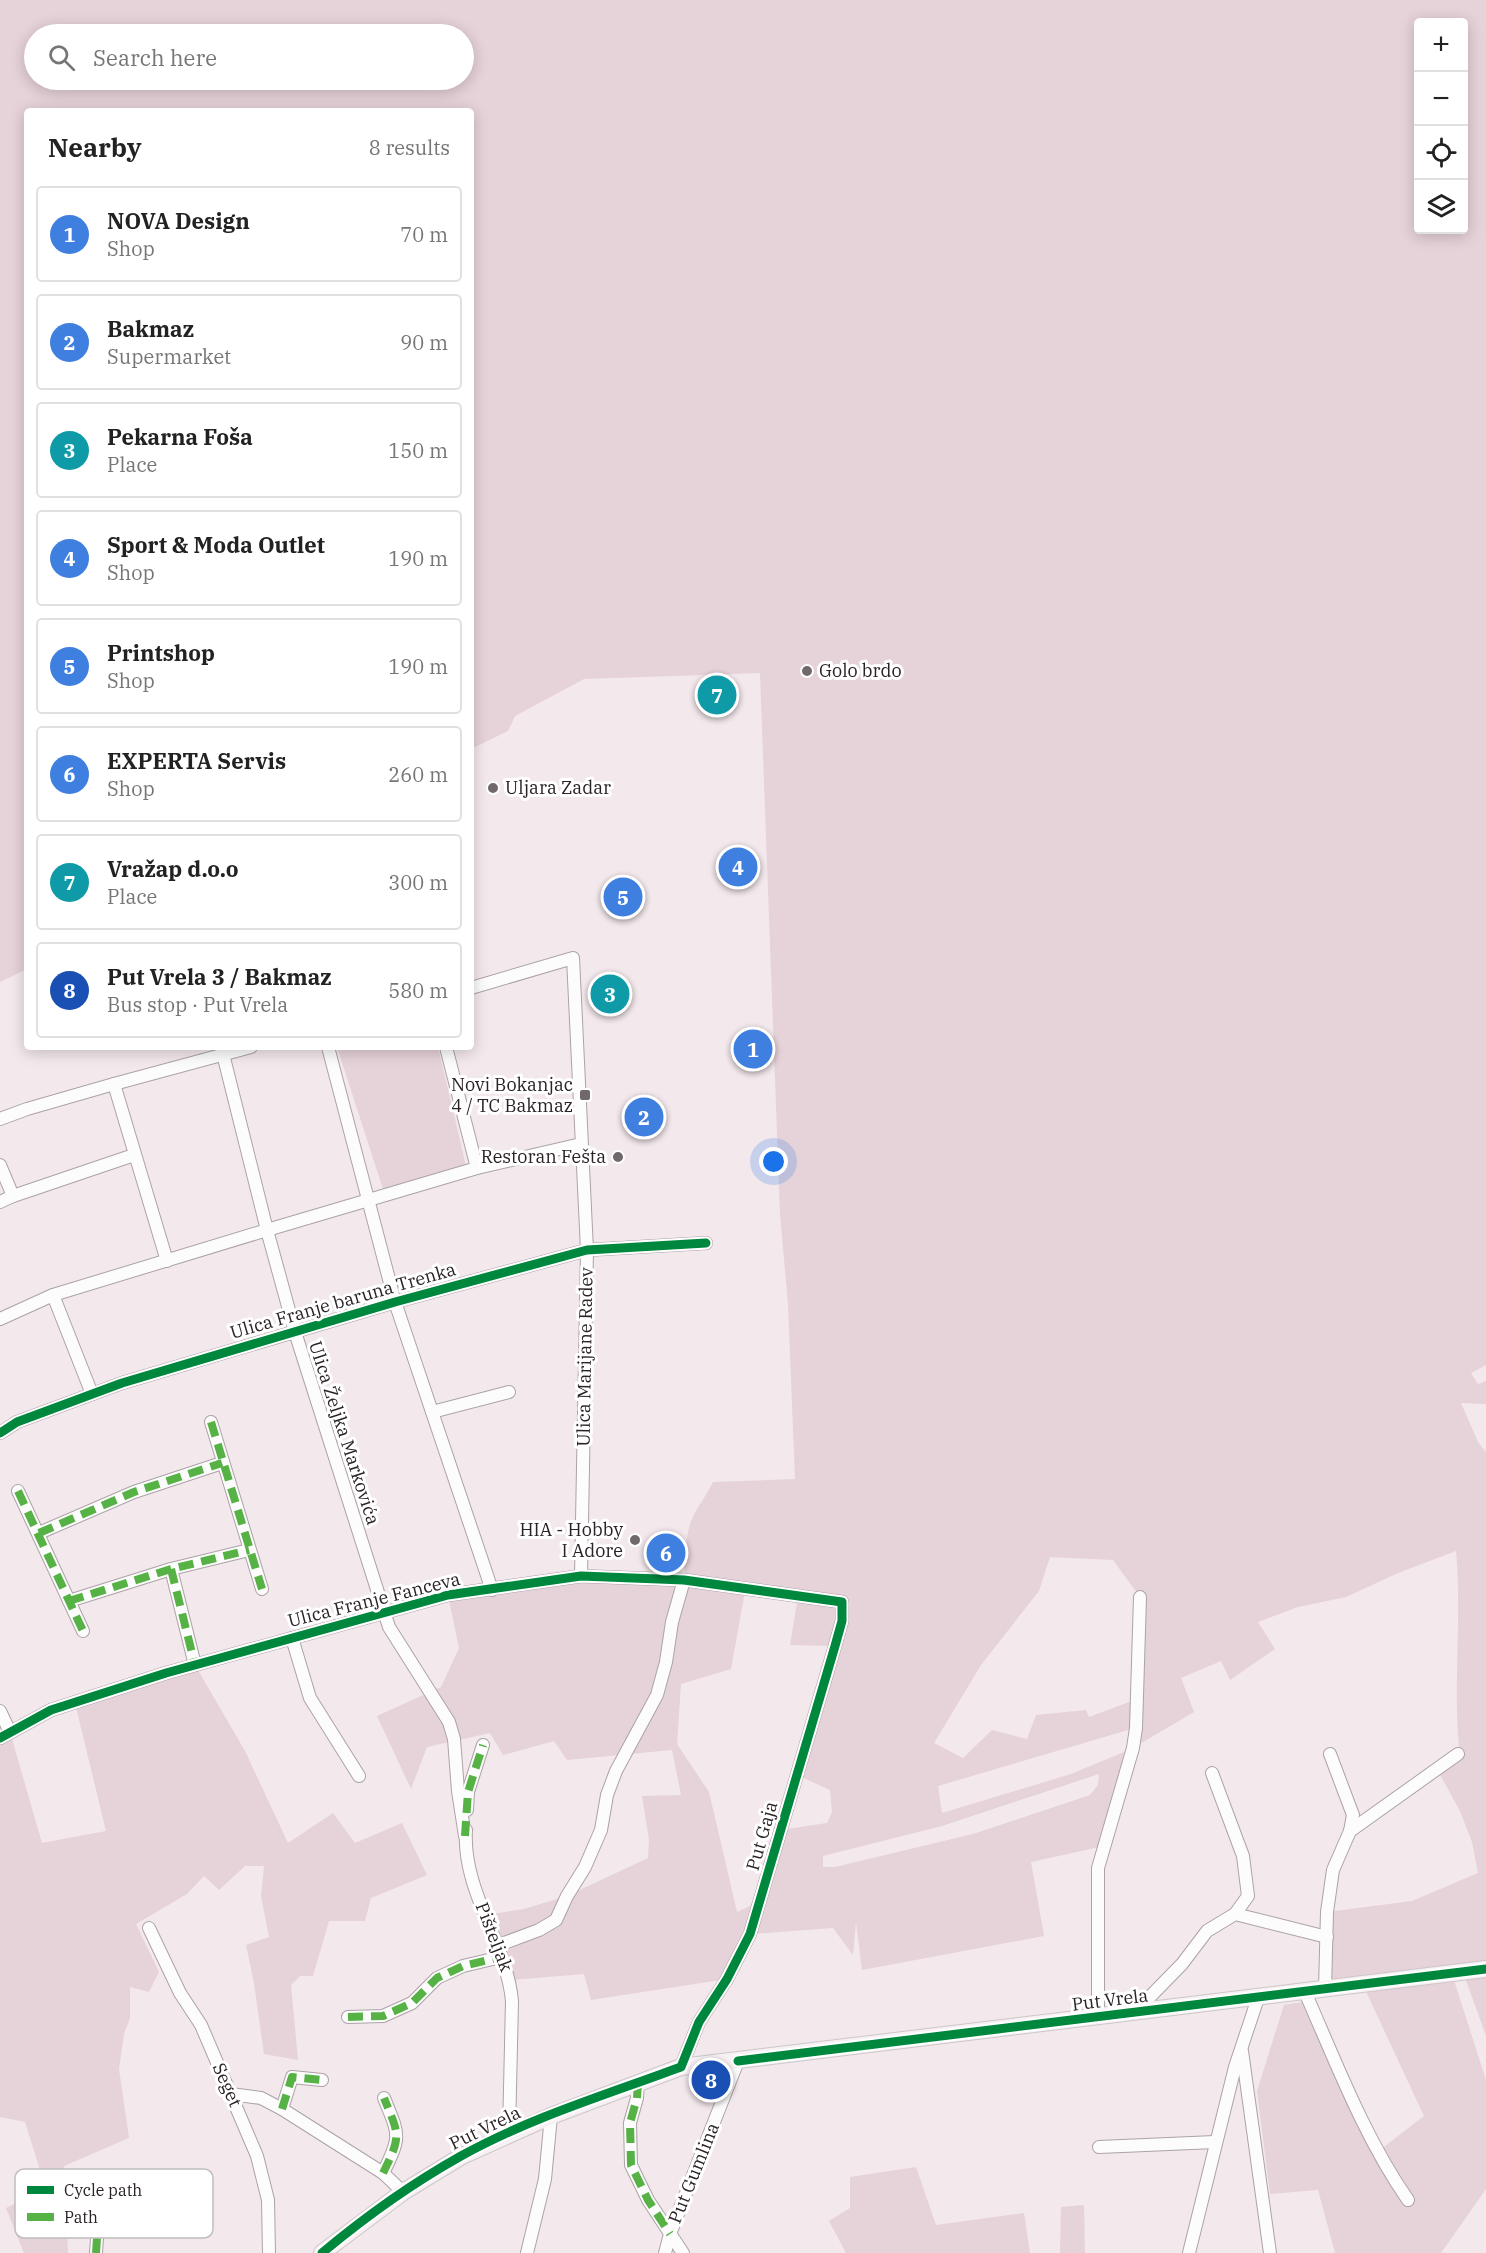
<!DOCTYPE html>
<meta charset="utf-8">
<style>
:root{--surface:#fff;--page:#f6f6f6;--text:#222;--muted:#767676;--line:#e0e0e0;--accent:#ea580c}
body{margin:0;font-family:"IBM Plex Serif",serif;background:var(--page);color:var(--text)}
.controls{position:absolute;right:18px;top:18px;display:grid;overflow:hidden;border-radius:6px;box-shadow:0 3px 15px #0003}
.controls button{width:54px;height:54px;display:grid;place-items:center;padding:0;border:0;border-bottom:2px solid var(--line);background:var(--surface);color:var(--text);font:30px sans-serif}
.you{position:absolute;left:774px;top:1162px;width:21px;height:21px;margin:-15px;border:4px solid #fff;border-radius:50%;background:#1a73e8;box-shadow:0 0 0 9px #1a73e833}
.badge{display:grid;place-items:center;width:39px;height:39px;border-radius:50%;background:var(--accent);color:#fff;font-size:20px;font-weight:700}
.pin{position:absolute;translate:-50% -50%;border:3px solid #fff;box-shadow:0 2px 6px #0006}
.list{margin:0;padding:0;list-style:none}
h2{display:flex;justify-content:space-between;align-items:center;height:78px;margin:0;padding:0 24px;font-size:26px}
h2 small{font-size:20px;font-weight:400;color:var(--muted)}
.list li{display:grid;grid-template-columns:39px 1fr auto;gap:18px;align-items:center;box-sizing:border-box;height:96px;margin:0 12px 12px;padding:0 12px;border:2px solid var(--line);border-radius:6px}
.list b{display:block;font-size:22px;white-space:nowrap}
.list p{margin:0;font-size:20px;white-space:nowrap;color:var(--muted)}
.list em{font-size:20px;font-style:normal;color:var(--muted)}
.icon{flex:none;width:33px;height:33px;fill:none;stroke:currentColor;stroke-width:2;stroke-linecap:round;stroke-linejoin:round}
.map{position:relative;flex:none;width:1486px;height:2253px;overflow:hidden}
.search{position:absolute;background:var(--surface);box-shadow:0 3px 15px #0003;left:24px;top:24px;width:450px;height:66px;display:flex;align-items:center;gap:15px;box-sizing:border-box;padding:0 21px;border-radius:33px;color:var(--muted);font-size:22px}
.panel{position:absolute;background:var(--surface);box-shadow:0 3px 15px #0003;left:24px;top:108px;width:450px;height:942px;border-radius:6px}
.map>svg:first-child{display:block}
</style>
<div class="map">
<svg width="1486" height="2253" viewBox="0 0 1486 2253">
<rect width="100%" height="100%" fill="#f3e8ec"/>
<g fill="#e6d2d9" fill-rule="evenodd">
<path d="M0,0H1486V1365L1471,1373L1478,1384L1486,1381V1404L1461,1403L1478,1442L1486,1452V2036L1463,1972L1452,1974L1486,2080V2189L1441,2253H1335L1318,2190L1270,2194L1257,2091L1284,2005L1315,2000L1376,2153L1424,2116L1363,1985L1325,1989L1327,1912L1412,1901L1478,1873L1472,1842L1460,1811L1437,1769L1459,1748C1453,1683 1462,1616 1456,1551L1398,1573L1346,1597L1298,1607L1258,1622L1275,1649L1230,1680L1221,1661L1181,1678L1194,1712L1133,1748L1135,1728L938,1786L942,1813L1071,1774L1124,1752L1117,1792L1106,1820L1109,1828L1104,1846L1031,1862L1044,1936L862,1970L856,1922L853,1955L833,1928L750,1934L727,1979L591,2000L584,1974L511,1980L485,1915L524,1909L567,1896L648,1858L649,1840L642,1796L681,1795L672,1750L567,1760L554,1741L503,1755L490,1733L427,1747L411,1789L377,1716L441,1687L459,1648L448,1595L581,1576L684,1580C686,1561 684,1538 692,1519C697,1507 707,1495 713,1482L795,1479L788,1304L780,1214L760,673L584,679L515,716L508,731L471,749V111H27V969L0,982ZM1418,22H1464V230H1418ZM34,34H464V80H34ZM1050,1557L1113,1560L1140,1597L1137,1699L1089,1717L1086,1710L1036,1715L1027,1739L992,1730L963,1758L934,1743L981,1665L1039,1591ZM745,1591L798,1597L790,1645L835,1646L797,1775L830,1790L832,1812L827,1823L780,1830L768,1874L750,1906L737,1912L709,1792L677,1744L681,1684L731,1669ZM1099,1774L1098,1785L1090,1795L973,1834L835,1867H823V1856L942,1826Z"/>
<polygon points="337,1047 438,1047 466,1166 383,1189"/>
<polygon points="195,1665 245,1751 288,1843 333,1813 355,1843 402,1823 427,1875 371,1898 365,1921 329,1921 313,1976 300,1976 291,1985 298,2060 264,2054 254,1983 246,1945 269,1937 261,1896 264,1866 245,1866 219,1890 204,1876 187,1894 136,1924 159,1972 149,1992 130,1987 130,2018 124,2034 119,2069 129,2138 64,2166 68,2253 24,2253 6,2208 46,2189 25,2122 0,2117 0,1738 10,1732 42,1843 106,1831 75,1703"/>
<polygon points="916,2167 936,2225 1024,2213 1030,2253 846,2253 829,2221 850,2208 850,2177"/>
<polygon points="1084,2205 1085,2253 1060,2253 1061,2207"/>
</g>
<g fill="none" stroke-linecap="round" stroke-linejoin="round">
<defs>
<g id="minor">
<polyline points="471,988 573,958 587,1250 581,1576"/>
<polyline points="328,1047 395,1302 492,1590"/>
<polyline points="446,1047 477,1168"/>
<polyline points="223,1054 267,1230 295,1332 389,1627 449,1722 454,1739 458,1791 465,1836"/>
<polyline points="114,1084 167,1261"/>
<polyline points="0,1119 27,1109 114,1084 251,1047"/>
<polyline points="0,1165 13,1196"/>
<polyline points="0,1202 13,1196 134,1155"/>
<polyline points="53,1295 92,1394"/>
<polyline points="0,1319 53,1295 267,1230 477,1168 581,1144"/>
<polyline points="432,1412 509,1392"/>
<polyline points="211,1422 262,1589"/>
<polyline points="0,1433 17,1422 122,1383 395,1302 587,1250 706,1243"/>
<polyline points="18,1491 83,1631"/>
<polyline points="39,1533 134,1492 222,1463"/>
<polyline points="171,1569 195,1665"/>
<polyline points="69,1601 171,1569 249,1550"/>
<polyline points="292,1638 310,1698 359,1776"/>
<polyline points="0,1711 10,1732"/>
<polyline points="0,1738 51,1710 166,1673 448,1595 581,1576 684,1580 842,1602 842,1621 835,1646 750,1934 727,1979 699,2022 681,2067"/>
<polyline points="1212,1773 1243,1856 1248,1896 1235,1914"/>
<polyline points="467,1810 468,1792 483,1745"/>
<path d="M466,1830C462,1891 507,1944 512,2001L509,2133"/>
<polyline points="1350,1831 1458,1754"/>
<polyline points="149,1928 180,1993 201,2025 257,2156 268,2200 269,2253"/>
<polyline points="496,1946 539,1930 556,1920 567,1896 585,1867 601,1830 607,1795 616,1771 657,1695 666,1662 672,1622 684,1580"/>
<polyline points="1325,1989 1327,1912 1333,1870 1350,1831 1353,1815 1330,1754"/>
<path d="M1305,1992C1335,2060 1365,2139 1408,2200"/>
<polyline points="1135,2012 1182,1964 1207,1931 1235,1914 1327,1937"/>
<polyline points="348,2017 383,2016 412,2003 437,1978 463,1966 501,1957"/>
<polyline points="1098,2018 1098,1868 1133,1748 1136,1728 1140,1597"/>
<polyline points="1242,2051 1270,2253"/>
<polyline points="638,2083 637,2098 630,2123 631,2165 648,2200 683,2253"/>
<polyline points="231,2094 261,2098 282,2109 383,2173 403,2192"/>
<polyline points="282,2109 292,2077 322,2080"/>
<polyline points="1099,2147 1215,2142"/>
<path d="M383,2173C402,2135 399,2135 384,2098"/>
<polyline points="96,2253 101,2179"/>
<polyline points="527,2253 545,2179 551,2116"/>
<polyline points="665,2253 670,2234 738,2061"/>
<polyline points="1189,2253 1235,2067 1258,1998"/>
</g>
<polyline id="major" points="322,2253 403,2192 462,2156 551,2116 681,2067 1486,1969"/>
</defs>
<use href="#minor" stroke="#aba3a6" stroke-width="14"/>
<use href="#major" stroke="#ccc7c8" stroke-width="18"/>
<use href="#minor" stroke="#fdfcfc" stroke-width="12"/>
<use href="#major" stroke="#f7f1f4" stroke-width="16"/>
<g stroke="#56b245" stroke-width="8" stroke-dasharray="15 8" stroke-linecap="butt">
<polyline points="211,1422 262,1589"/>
<polyline points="18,1491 83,1631"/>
<polyline points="39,1533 134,1492 222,1463"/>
<polyline points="171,1569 195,1665"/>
<polyline points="69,1601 171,1569 249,1550"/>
<polyline points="465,1836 468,1792 483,1745"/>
<polyline points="348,2017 383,2016 412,2003 437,1978 463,1966 501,1957"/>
<polyline points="638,2083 637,2098 630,2123 631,2165 648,2200 670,2234"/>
<polyline points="282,2109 292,2077 322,2080"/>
<path d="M383,2173C402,2135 399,2135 384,2098"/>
<polyline points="96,2253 101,2179"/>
</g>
<defs>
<g id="cycleway">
<polyline points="0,1433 17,1422 122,1383 395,1302 587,1250 706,1243"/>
<path d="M0,1738L51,1710L166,1673L448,1595L581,1576L684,1580L842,1602V1621L835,1646L750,1934L727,1979L699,2022L681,2067C608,2094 529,2118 461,2156C411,2184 365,2217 322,2253"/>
<polyline points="738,2061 1486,1969"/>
</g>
</defs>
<use href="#cycleway" stroke="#fff" stroke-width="13"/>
<use href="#cycleway" stroke="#00873e" stroke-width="9"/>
</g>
<g fill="#70686b" stroke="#fff" stroke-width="2">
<circle cx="807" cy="671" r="6"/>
<circle cx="493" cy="788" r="6"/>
<rect x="579" y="1089" width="12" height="12" rx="3"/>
<circle cx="618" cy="1157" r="6"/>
<circle cx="635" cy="1540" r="6"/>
</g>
<g text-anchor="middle" stroke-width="6" stroke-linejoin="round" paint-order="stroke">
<g font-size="18" fill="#2a2325" stroke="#fff" text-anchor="end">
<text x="819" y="677" text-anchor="start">Golo brdo</text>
<text x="505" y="794" text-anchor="start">Uljara Zadar</text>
<text x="573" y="1091">Novi Bokanjac<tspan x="573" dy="21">4 / TC Bakmaz</tspan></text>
<text x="606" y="1163">Restoran Fešta</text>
<text x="623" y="1536">HIA - Hobby<tspan x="623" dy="21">I Adore</tspan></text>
</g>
<g font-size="18" fill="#2a2325" stroke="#fff">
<text transform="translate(343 1301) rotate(-16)" y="6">Ulica Franje baruna Trenka</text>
<text transform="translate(585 1357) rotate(-89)" y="6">Ulica Marijane Radev</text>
<text transform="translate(344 1433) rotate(72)" y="6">Ulica Željka Markovića</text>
<text transform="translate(374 1600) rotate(-14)" y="6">Ulica Franje Fanceva</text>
<text transform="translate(762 1836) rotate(-74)" y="6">Put Gaja</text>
<text transform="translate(494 1937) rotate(69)" y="6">Pišteljak</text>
<text transform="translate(1110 2000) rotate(-7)" y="6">Put Vrela</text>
<text transform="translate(227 2085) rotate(66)" y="6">Seget</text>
<text transform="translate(485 2128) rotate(-26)" y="6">Put Vrela</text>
<text transform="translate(694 2173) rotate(-68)" y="6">Put Gumlina</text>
</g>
</g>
<rect x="15" y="2169" width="198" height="69" rx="9" fill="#fff" stroke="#bfbdbe" stroke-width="1.5"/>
<rect x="27" y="2186" width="27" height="8" fill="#00873e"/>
<rect x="27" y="2213" width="27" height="8" fill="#56b245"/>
<g font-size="16" fill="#2a2325">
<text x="64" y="2196">Cycle path</text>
<text x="64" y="2223">Path</text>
</g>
</svg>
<div class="controls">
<button>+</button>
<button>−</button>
<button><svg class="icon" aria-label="locate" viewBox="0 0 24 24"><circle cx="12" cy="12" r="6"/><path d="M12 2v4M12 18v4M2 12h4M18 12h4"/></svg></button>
<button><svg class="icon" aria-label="layers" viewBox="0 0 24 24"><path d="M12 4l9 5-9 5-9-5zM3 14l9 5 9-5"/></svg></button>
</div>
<div class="you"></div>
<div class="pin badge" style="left:753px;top:1049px;background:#3f7fe0">1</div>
<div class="pin badge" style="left:644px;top:1117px;background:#3f7fe0">2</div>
<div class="pin badge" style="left:610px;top:994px;background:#0f9aa8">3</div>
<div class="pin badge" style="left:738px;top:867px;background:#3f7fe0">4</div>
<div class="pin badge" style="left:623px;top:897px;background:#3f7fe0">5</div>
<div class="pin badge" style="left:666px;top:1553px;background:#3f7fe0">6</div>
<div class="pin badge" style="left:717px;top:695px;background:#0f9aa8">7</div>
<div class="pin badge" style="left:711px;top:2080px;background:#1a4fb4">8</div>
<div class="search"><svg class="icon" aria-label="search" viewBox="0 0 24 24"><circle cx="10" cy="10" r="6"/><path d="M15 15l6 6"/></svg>Search here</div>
<section class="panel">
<h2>Nearby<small>8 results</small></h2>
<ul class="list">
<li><span class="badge" style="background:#3f7fe0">1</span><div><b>NOVA Design</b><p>Shop</p></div><em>70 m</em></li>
<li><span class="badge" style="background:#3f7fe0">2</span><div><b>Bakmaz</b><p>Supermarket</p></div><em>90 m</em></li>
<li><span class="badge" style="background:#0f9aa8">3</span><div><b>Pekarna Foša</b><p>Place</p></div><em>150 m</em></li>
<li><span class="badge" style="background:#3f7fe0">4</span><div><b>Sport &amp; Moda Outlet</b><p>Shop</p></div><em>190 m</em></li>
<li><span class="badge" style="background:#3f7fe0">5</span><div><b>Printshop</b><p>Shop</p></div><em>190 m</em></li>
<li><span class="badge" style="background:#3f7fe0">6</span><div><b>EXPERTA Servis</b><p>Shop</p></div><em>260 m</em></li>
<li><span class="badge" style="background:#0f9aa8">7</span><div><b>Vražap d.o.o</b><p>Place</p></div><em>300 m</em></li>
<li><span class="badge" style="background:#1a4fb4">8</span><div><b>Put Vrela 3 / Bakmaz</b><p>Bus stop · Put Vrela</p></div><em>580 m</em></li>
</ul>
</section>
</div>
